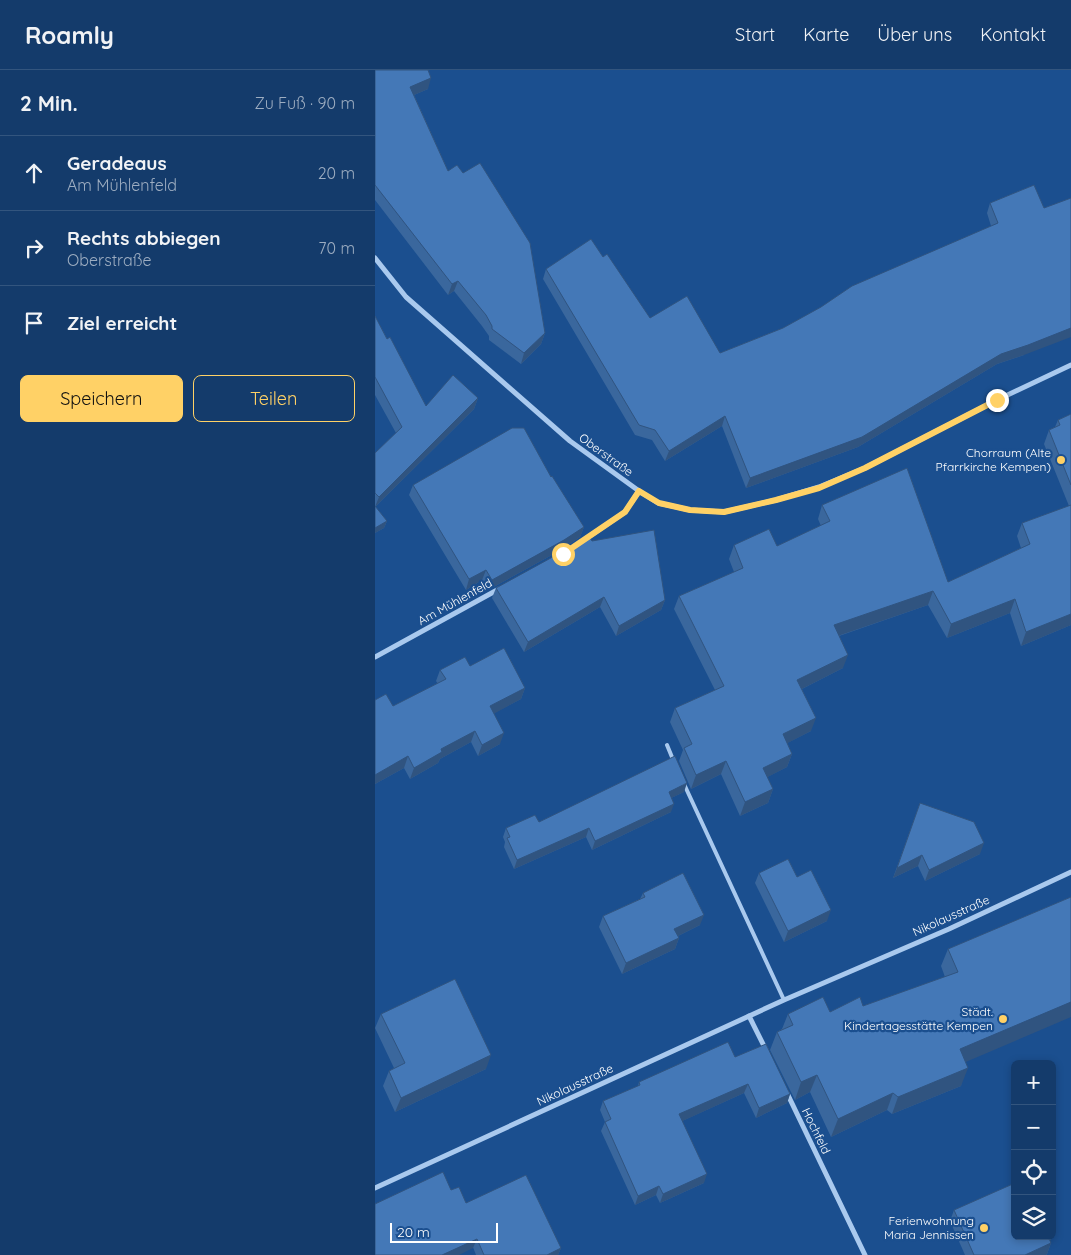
<!DOCTYPE html>
<html lang="de">
<meta charset="utf-8">
<style>
:root{--surface:#143b6b;--page:#1d4271;--text:#f1f3f6;--muted:#9dadc1;--line:#33557e;--accent:#ffd166}
body{margin:0;font-family:Quicksand,sans-serif;background:var(--page);color:var(--text)}
.controls{position:absolute;right:15px;bottom:15px;display:grid;overflow:hidden;border-radius:8px;box-shadow:0 2px 8px #0003}
.controls button{width:45px;height:45px;display:grid;place-items:center;padding:0;border:0;border-bottom:1px solid var(--line);background:var(--surface);color:var(--text);font:25px sans-serif}
.scale{position:absolute;left:15px;bottom:12px;width:108px;box-sizing:border-box;padding-left:5px;border:2px solid #fff;border-top:0;font-size:14px;line-height:18px;white-space:nowrap;color:#fff;-webkit-text-stroke:4px #1b4f8f;paint-order:stroke}
.stop{position:absolute;width:15px;height:15px;margin:-11px;border:4px solid #ffd166;border-radius:50%;background:#fff}
.stop.end{background:#ffd166;border-color:#fff;box-shadow:0 1px 5px #0008}
.list{margin:0;padding:0;list-style:none}
h2{display:flex;justify-content:space-between;align-items:center;height:65px;margin:0;padding:0 20px;font-size:21px}
h2 small{font-size:16px;font-weight:400;color:var(--muted)}
.list li{display:grid;grid-template-columns:32px 1fr auto;gap:15px;align-items:center;box-sizing:border-box;height:75px;padding:0 20px;border-top:1px solid var(--line)}
.list b{display:block;font-size:19px;white-space:nowrap}
.list p{margin:0;font-size:16px;white-space:nowrap;color:var(--muted)}
.list em{font-size:16px;font-style:normal;color:var(--muted)}
.actions{display:flex;gap:10px;padding:15px 20px}
.actions a{flex:1;padding:11px 0;border:1px solid var(--accent);border-radius:8px;text-align:center;font-size:18px;color:var(--accent)}
.actions .main{background:var(--accent);color:#111}
.icon{flex:none;width:28px;height:28px;fill:none;stroke:currentColor;stroke-width:2;stroke-linecap:round;stroke-linejoin:round}
.map{position:relative;flex:none;width:696px;height:1185px;overflow:hidden}
header{display:flex;align-items:center;gap:30px;box-sizing:border-box;height:70px;padding:0 25px;background:var(--surface);border-bottom:1px solid var(--line)}
header strong{font-size:24px}
nav{display:flex;gap:28px;margin-inline-start:auto;font-size:18px}
main{display:flex}
aside{flex:1;background:var(--surface)}
.map>svg:first-child{display:block}
</style>
<header>
<strong>Roamly</strong>
<nav><a>Start</a><a>Karte</a><a>Über uns</a><a>Kontakt</a></nav>
</header>
<main>
<aside>
<h2>2 Min.<small>Zu Fuß · 90 m</small></h2>
<ul class="list">
<li><svg class="icon" aria-label="ahead" viewBox="0 0 24 24"><path d="M12 20V5M6 11l6-6 6 6"/></svg><div><b>Geradeaus</b><p>Am Mühlenfeld</p></div><em>20 m</em></li>
<li><svg class="icon" aria-label="right" viewBox="0 0 24 24"><path d="M7 20v-9h11M14 6l5 5-5 5"/></svg><div><b>Rechts abbiegen</b><p>Oberstraße</p></div><em>70 m</em></li>
<li><svg class="icon" aria-label="arrive" viewBox="0 0 24 24"><path d="M6 21V4h12l-3 4 3 4H6"/></svg><div><b>Ziel erreicht</b></div></li>
</ul>
<div class="actions"><a class="main">Speichern</a><a>Teilen</a></div>
</aside>
<div class="map">
<svg width="696" height="1185" viewBox="0 0 696 1185">
<rect width="100%" height="100%" fill="#1b4f8f"/>
<g fill="none" stroke-linecap="round" stroke-linejoin="round">
<g stroke="#a9c9ee" stroke-width="4">
<polyline points="292,675 299,692"/>
<polyline points="309,714 409,930"/>
</g>
<g stroke="#a9c9ee" stroke-width="5">
<polyline points="0,188 31,227 195,371 264,421 283,433 315,440 349,442 401,430 444,417 490,398 622,330 696,295"/>
<polyline points="209,470 250,442 264,421"/>
<polyline points="0,587 124,519"/>
<polyline points="374,946 391,980"/>
<polyline points="412,1023 490,1185"/>
<polyline points="0,1118 409,930 574,859 696,802"/>
</g>
</g>
<g fill="#3a679d">
<polygon points="0,0 53,19 39,25 73,101 170,263 166,274 146,294 114,270 114,266 107,256 79,221 73,225 0,130"/>
<polygon points="659,115 649,285 622,294 483,377 371,418 347,356 290,391 277,370 260,365 168,209 171,199 228,187 275,248 345,283 408,258 616,156 612,143 615,133"/>
<polygon points="0,246 12,269 51,336 103,328 99,339 0,437 12,451 9,458 0,463 0,383 21,363 0,325"/>
<polygon points="696,344 696,555 646,576 635,543 572,568 553,535 464,566 468,598 427,619 436,661 412,673 417,684 412,697 392,707 398,719 393,733 365,746 346,704 316,719 304,691 308,680 295,652 300,638 340,620 299,539 304,526 359,502 354,489 359,475 402,476 446,456 443,449 447,435 573,512 646,478 642,466 647,453 694,436 669,374 674,360 680,357 683,350"/>
<polygon points="176,407 209,457 205,467 186,480 113,520 107,510 91,520 34,425 38,415"/>
<polygon points="217,471 290,530 286,540 241,566 225,537 149,582 117,528 121,518"/>
<polygon points="65,600 150,618 146,629 119,643 125,674 103,686 96,672 65,689 63,693 35,709 29,698 0,714 0,630 18,636 63,614 61,611"/>
<polygon points="309,722 296,728 296,742 217,780 211,767 139,799 129,777 130,772 128,767 131,758 164,752"/>
<polygon points="545,733 605,784 550,811 543,796 518,808"/>
<polygon points="384,803 422,807 452,851 409,872 380,813"/>
<polygon points="268,823 325,855 303,866 304,868 300,879 247,904 224,857 228,846 265,829"/>
<polygon points="696,827 590,992 586,1016 517,1044 512,1040 456,1067 435,1022 420,1030 395,980 402,962 407,959 413,944 455,942 488,936 570,907 566,896 573,879"/>
<polygon points="6,944 111,999 20,1042 8,1016 14,1001 19,998 0,958"/>
<polygon points="360,987 415,1024 412,1033 381,1048 369,1023 307,1051 329,1113 285,1133 281,1125 260,1135 226,1061 230,1052 225,1040 228,1031 263,1016 264,1012"/>
<polygon points="76,1120 91,1133 186,1178 183,1185 101,1185"/>
<polygon points="579,1140 676,1173 672,1184 671,1185 590,1185 575,1151"/>
</g>
<g fill="#305480">
<polygon points="56,8 53,19 32,28 35,17"/>
<polygon points="83,211 79,221 73,225 77,214"/>
<polygon points="696,258 696,267 649,285 622,294 483,377 371,418 375,408 626,284"/>
<polygon points="170,263 166,274 146,294 149,283"/>
<polygon points="103,328 99,339 0,437 4,427"/>
<polygon points="350,346 347,356 290,391 294,381"/>
<polygon points="12,451 9,458 0,463 0,458"/>
<polygon points="209,457 205,467 186,480 113,520 117,510"/>
<polygon points="111,500 107,510 91,520 94,509"/>
<polygon points="558,521 553,535 454,569 459,555"/>
<polygon points="229,527 225,537 149,582 153,572"/>
<polygon points="640,529 635,543 572,568 576,554"/>
<polygon points="290,530 286,540 241,566 244,556"/>
<polygon points="696,544 696,555 646,576 651,562"/>
<polygon points="473,585 468,598 417,624 422,610"/>
<polygon points="150,618 146,629 111,648 115,636"/>
<polygon points="441,648 436,661 403,678 408,664"/>
<polygon points="100,661 96,672 65,689 63,693 35,709 39,698 66,679"/>
<polygon points="129,663 125,674 103,686 107,675"/>
<polygon points="417,684 412,697 383,712 388,698"/>
<polygon points="33,686 29,698 0,714 0,705"/>
<polygon points="351,691 346,704 316,719 321,705"/>
<polygon points="312,713 309,722 290,731 294,722"/>
<polygon points="398,719 393,733 365,746 370,732"/>
<polygon points="299,734 296,742 217,780 220,771"/>
<polygon points="214,758 211,767 139,799 142,790"/>
<polygon points="609,773 605,784 550,811 554,800"/>
<polygon points="547,785 543,796 518,808 522,798"/>
<polygon points="456,840 452,851 409,872 413,861"/>
<polygon points="329,845 325,855 295,870 299,859"/>
<polygon points="304,868 300,879 247,904 251,893"/>
<polygon points="696,932 696,947 579,997 585,979"/>
<polygon points="116,985 111,999 20,1042 26,1028"/>
<polygon points="593,998 586,1016 517,1044 523,1027"/>
<polygon points="442,1005 435,1022 420,1030 426,1012"/>
<polygon points="373,1014 369,1023 301,1054 304,1044"/>
<polygon points="518,1023 512,1040 456,1067 463,1049"/>
<polygon points="415,1024 412,1033 381,1048 384,1038"/>
<polygon points="332,1104 329,1113 285,1133 288,1124"/>
<polygon points="284,1116 281,1125 260,1135 263,1126"/>
<polygon points="102,1169 98,1178 84,1185 67,1185"/>
<polygon points="676,1173 672,1184 671,1185 650,1185"/>
<polygon points="186,1178 183,1185 172,1185"/>
</g>
<g fill="#4478b7" stroke="#305480">
<polygon points="0,0 53,0 56,8 35,17 73,101 82,95 88,103 105,93 155,173 170,263 149,283 117,259 117,256 111,245 83,211 77,214 0,115"/>
<polygon points="659,115 669,138 696,128 696,258 653,275 626,284 487,367 375,408 350,346 294,381 280,360 264,355 171,199 216,169 228,187 232,184 275,248 312,226 345,283 408,258 446,237 477,216 623,153 615,133"/>
<polygon points="0,246 12,269 15,267 51,336 78,305 103,328 4,427 0,423 0,383 27,357 0,307"/>
<polygon points="696,344 696,415 674,360 685,355 683,350"/>
<polygon points="137,358 149,358 176,407 177,406 209,457 189,470 117,510 111,500 94,509 38,415"/>
<polygon points="532,398 573,512 655,474 647,453 696,435 696,544 651,562 640,529 576,554 558,521 459,555 473,585 422,610 441,648 408,664 417,684 388,698 398,719 370,732 351,691 321,705 309,678 317,674 300,638 349,616 304,526 368,498 359,475 394,459 402,476 455,451 447,435"/>
<polygon points="0,436 12,451 0,458"/>
<polygon points="279,460 290,530 244,556 229,527 153,572 121,518 194,478 213,465 217,471"/>
<polygon points="129,578 150,618 115,636 129,663 107,675 100,661 66,679 67,682 39,698 33,686 0,705 0,630 11,624 18,636 71,609 65,600 90,587 95,596"/>
<polygon points="300,686 312,713 294,722 299,734 220,771 214,758 142,790 132,768 135,767 131,758 160,745 164,752"/>
<polygon points="545,733 599,752 609,773 554,800 547,785 522,798"/>
<polygon points="413,789 422,807 436,800 456,840 413,861 384,803"/>
<polygon points="308,803 329,845 299,859 304,868 251,893 228,846 270,827 268,823"/>
<polygon points="696,827 696,932 585,979 593,998 523,1027 518,1023 463,1049 442,1005 426,1012 402,962 418,955 413,944 448,927 455,942 485,927 488,936 583,902 573,879"/>
<polygon points="80,909 116,985 26,1028 14,1001 30,993 6,944"/>
<polygon points="353,972 360,987 391,974 415,1024 384,1038 373,1014 304,1044 332,1104 288,1124 284,1116 263,1126 230,1052 236,1049 228,1031 265,1015 264,1012"/>
<polygon points="68,1102 76,1120 84,1117 91,1133 151,1105 186,1178 172,1185 109,1185 102,1169 67,1185 0,1185 0,1134"/>
<polygon points="640,1113 640,1166 673,1166 676,1173 650,1185 599,1185 579,1140"/>
</g>
<g fill="none" stroke-linecap="round" stroke-linejoin="round">
<polyline stroke="#ffd166" stroke-width="6" points="188,484 250,442 264,421 284,433 315,440 349,442 401,430 444,418 490,398 622,330"/>
</g>
<g fill="#ffd166" stroke="#1b4f8f" stroke-width="2">
<circle cx="686" cy="390" r="5"/>
<circle cx="628" cy="949" r="5"/>
<circle cx="609" cy="1158" r="5"/>
</g>
<g text-anchor="middle" stroke-width="4.5" stroke-linejoin="round" paint-order="stroke">
<g font-size="12" fill="#fff" stroke="#1b4f8f" text-anchor="end">
<text x="676" y="387">Chorraum (Alte<tspan x="676" dy="14">Pfarrkirche Kempen)</tspan></text>
<text x="618" y="946">Städt.<tspan x="618" dy="14">Kindertagesstätte Kempen</tspan></text>
<text x="599" y="1155">Ferienwohnung<tspan x="599" dy="14">Maria Jennissen</tspan></text>
</g>
<g font-size="12" fill="#fff" stroke="#1b4f8f">
<text transform="translate(231 385) rotate(36)" y="4">Oberstraße</text>
<text transform="translate(80 532) rotate(-29)" y="4">Am Mühlenfeld</text>
<text transform="translate(576 846) rotate(-24)" y="4">Nikolausstraße</text>
<text transform="translate(200 1015) rotate(-25)" y="4">Nikolausstraße</text>
<text transform="translate(441 1061) rotate(64)" y="4">Hochfeld</text>
</g>
</g>
</svg>
<div class="controls">
<button>+</button>
<button>−</button>
<button><svg class="icon" aria-label="locate" viewBox="0 0 24 24"><circle cx="12" cy="12" r="6"/><path d="M12 2v4M12 18v4M2 12h4M18 12h4"/></svg></button>
<button><svg class="icon" aria-label="layers" viewBox="0 0 24 24"><path d="M12 4l9 5-9 5-9-5zM3 14l9 5 9-5"/></svg></button>
</div>
<div class="scale">20 m</div>
<div class="stop" style="left:188px;top:484px"></div>
<div class="stop end" style="left:622px;top:330px"></div>
</div>
</main>
